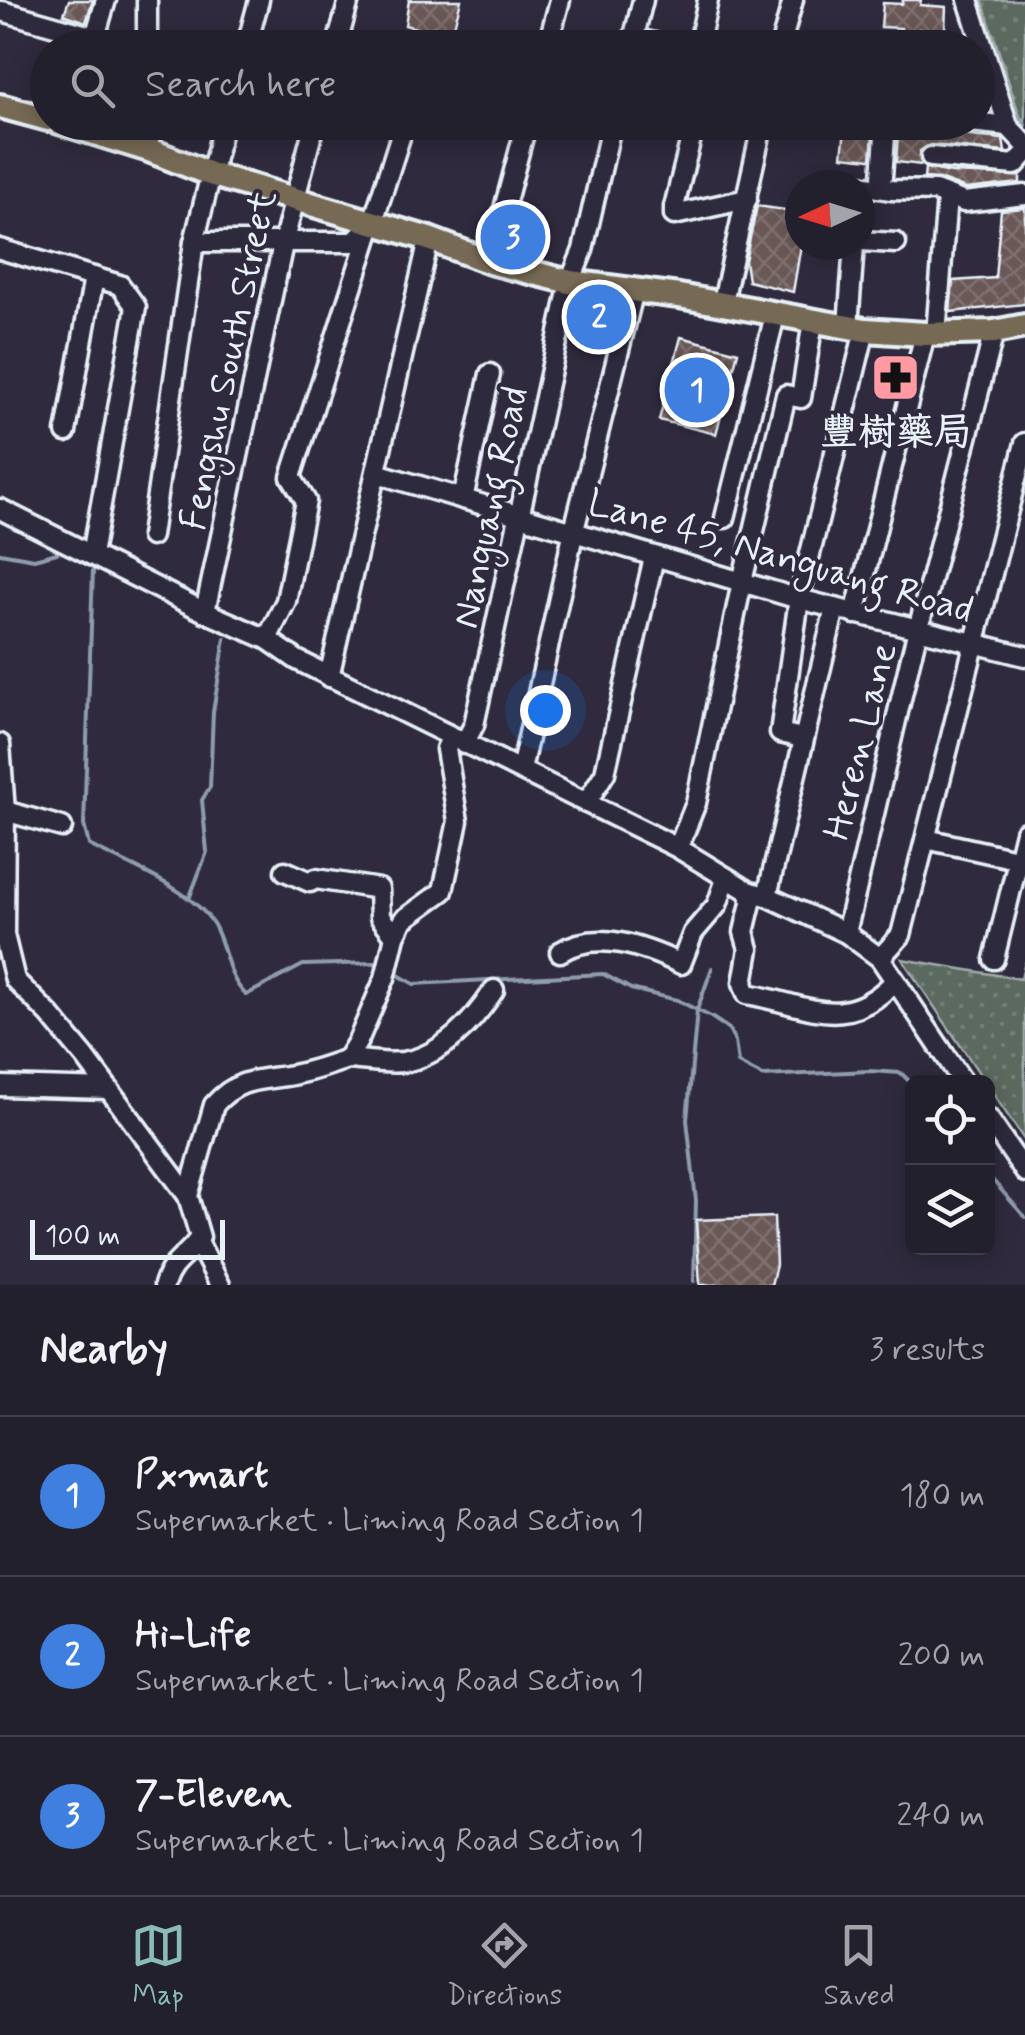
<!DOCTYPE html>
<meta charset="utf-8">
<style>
:root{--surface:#23202e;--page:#2f2d3a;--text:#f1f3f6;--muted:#a3a3aa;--line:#403e4a;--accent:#8bbbb9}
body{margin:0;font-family:Mynerve,"LXGW WenKai TC",sans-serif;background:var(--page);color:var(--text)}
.controls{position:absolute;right:30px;bottom:30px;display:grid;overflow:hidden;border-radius:15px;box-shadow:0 5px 25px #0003}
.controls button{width:90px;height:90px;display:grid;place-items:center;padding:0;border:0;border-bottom:2px solid var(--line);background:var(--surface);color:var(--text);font:50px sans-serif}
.compass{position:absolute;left:785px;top:170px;width:90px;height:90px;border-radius:50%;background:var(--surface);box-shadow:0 5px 25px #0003;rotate:266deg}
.scale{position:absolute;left:30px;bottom:25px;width:195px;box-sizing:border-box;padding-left:10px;border:5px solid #e8f1f8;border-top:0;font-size:28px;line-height:35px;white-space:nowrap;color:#e8f1f8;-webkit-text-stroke:8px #2f2a3d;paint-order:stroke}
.you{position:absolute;left:545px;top:710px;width:35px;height:35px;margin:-25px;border:8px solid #fff;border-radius:50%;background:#1a73e8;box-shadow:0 0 0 15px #1a73e833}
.badge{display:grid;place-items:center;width:65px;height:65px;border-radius:50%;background:var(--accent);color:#fff;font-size:32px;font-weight:700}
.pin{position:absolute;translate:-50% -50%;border:5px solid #fff;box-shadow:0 2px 10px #0006}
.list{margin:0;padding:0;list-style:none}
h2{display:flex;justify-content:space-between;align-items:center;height:130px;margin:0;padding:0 40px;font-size:42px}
h2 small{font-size:32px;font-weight:400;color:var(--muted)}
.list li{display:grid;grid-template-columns:65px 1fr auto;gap:30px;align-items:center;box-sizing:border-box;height:160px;padding:0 40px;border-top:2px solid var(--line)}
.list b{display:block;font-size:38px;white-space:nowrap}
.list p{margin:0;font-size:32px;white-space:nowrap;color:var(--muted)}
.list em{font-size:32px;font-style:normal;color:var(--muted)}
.icon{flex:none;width:55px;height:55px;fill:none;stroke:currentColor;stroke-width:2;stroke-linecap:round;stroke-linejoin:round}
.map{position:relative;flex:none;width:1025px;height:1285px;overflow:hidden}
.search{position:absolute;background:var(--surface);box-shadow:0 5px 25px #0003;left:30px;right:30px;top:30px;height:110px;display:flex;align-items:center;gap:25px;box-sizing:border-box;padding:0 35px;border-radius:55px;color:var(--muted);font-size:38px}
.sheet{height:610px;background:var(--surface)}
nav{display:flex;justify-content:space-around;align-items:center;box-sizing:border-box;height:140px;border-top:2px solid var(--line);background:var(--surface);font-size:28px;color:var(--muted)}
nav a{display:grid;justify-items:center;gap:5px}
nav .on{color:var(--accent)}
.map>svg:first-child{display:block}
</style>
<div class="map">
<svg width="1025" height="1285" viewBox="0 0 1025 1285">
<defs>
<pattern id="park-dots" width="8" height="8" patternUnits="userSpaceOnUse" patternTransform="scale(2.5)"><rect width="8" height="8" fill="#5b695f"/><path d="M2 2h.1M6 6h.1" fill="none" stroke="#737f77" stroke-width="1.8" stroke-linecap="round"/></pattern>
<pattern id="building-cross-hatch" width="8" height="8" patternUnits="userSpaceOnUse" patternTransform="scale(2.5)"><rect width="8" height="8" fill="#6a5857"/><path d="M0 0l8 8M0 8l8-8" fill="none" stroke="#7f7070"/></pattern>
</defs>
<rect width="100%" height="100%" fill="#2f2a3d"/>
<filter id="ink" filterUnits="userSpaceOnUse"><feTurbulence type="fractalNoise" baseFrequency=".01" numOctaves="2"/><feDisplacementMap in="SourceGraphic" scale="20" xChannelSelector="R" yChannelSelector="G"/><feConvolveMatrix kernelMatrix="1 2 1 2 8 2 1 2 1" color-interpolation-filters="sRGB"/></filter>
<g filter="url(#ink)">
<g fill="url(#park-dots)" stroke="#a2adac" stroke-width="2.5">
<polygon points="982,0 1025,0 1025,121 1020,117"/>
<polygon points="902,959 1021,979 1025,962 1025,1141"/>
</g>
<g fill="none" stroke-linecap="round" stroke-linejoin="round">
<g stroke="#8f9daf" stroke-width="4">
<polyline points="978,0 1016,115 1025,125"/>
<polyline points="0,553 34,559 57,553"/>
<path d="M93,570L84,825L89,845C125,864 193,889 214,925C227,948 226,976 246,995L303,965L375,963L380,966"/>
<polyline points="189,899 207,852 202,800 210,787 213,712 225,639"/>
<polyline points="393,972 414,984 603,974 631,989 677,1000 711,1017 729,1029 735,1041 738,1063 763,1076 869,1071 901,1073 912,1084"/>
<polyline points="988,1175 1025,1217"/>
<polyline points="694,1281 696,1201 687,1120 697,1010 712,968"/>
</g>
</g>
<g fill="url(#building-cross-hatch)" stroke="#e8f1f8" stroke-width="2.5">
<polygon points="69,0 93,0 86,22 64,14"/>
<polygon points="409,0 461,0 451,38 435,27 423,30 405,25"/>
<polygon points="903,0 921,0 920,5 946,7 945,31 919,29 918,48 900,48 901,28 881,27 883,3 902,4"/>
<polygon points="845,129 873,133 871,159 842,156"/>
<polygon points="928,132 1003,139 1005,152 931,145 920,151 922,165 896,162 898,135 927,139"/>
<polygon points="925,168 952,173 1020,176 1020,183 966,189 939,179 924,178"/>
<polygon points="757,206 800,212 801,245 793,292 748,281 745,261"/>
<polygon points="1025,208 1025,304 950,312 953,281 995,278 1001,210"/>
<polygon points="681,337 738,352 716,434 659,420"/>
<polygon points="774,1217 776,1265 771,1285 700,1285 696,1220"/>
</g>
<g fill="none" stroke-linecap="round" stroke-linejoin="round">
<defs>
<g id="minor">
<polyline points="968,0 1008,126 1025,144"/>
<polyline points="2,11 94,37"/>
<polyline points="633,38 675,48"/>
<polyline points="92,47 106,0"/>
<polyline points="147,48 147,0"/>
<polyline points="246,48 259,0"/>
<polyline points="336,48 349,0"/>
<polyline points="429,48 432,39"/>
<polyline points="547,48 560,0"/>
<polyline points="631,48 643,0"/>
<polyline points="698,48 708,0"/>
<polyline points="780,48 793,0"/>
<polyline points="148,122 149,150"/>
<polyline points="695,122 674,207 674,215 747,199"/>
<polyline points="971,122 1008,126"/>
<polyline points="931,157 1015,165 1025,154"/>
<polyline points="882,177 886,122"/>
<polyline points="821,182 858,185"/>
<polyline points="860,185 891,190 935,191 964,202 1025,195"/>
<polyline points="860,241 896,243"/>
<polyline points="194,242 354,242 368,228"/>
<polyline points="0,249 120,285 136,307 92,555"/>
<polyline points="490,262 527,122"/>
<polyline points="722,306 763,122"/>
<polyline points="848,326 854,245"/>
<polyline points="936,334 947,197"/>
<polyline points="66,432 94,277"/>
<polyline points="376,473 799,599 1025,656"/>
<polyline points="463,499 490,374"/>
<polyline points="0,509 205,612 267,639 297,660 678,848 750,892 767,896 846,933 880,958 963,1082"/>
<polyline points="725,518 775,315"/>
<polyline points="151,536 194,242 224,122"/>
<polyline points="205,612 283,244 315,122"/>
<polyline points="855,614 925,334"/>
<polyline points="267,639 286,601 306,501 291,477 405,122"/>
<polyline points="329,677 429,239"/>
<polyline points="802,738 780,733 799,599 865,330"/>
<polyline points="0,744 5,811 4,935 15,980 50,1015 85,1057 188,1196"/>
<polyline points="464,744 474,725 570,282 583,250 612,122"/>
<polyline points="521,770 574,530 634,290"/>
<polyline points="586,803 605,773 654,557"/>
<polyline points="5,811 62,827"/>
<polyline points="926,839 1025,861"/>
<polyline points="678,848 696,803 742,582 786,395 801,398 813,321"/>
<polyline points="285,871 310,882 316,879 379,889 380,917 395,936"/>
<path d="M750,892L751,903L744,932L749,949L743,983L747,994C807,1004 844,1034 894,982"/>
<polyline points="767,896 835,608"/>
<polyline points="846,933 910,661 994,332"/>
<path d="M560,952C598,929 644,947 681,964L693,933L717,905L726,879"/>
<polyline points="880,958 901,935 1025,443"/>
<polyline points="994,959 1025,832"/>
<path d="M347,1059C365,1060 385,1064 403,1062C442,1056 474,1021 494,990"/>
<polyline points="0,1086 109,1089"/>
<polyline points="988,1118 1025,1172"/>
<polyline points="198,1242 220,1285"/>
<path d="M164,1285C172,1259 188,1257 200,1237L188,1196L214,1105C242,1073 267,1082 301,1073C317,1070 332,1064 347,1059L358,1041L385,978L395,936L403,920L443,891L458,821L446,749L451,738"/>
</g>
<g id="major">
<polyline points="0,106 48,119"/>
<polyline points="59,122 149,150 210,174 429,239 490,262 570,282 679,296 865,330 925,334 994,332 1025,326"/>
</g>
</defs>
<use href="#minor" stroke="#e8f1f8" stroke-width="25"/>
<use href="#major" stroke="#e8f1f8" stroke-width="30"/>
<use href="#minor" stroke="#2f2a3d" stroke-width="18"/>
<use href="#major" stroke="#776a54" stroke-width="22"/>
</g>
</g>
<defs>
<symbol id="pharmacy-square" viewBox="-11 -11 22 22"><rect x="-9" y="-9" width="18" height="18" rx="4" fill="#ff9aa2" stroke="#2f2a3d"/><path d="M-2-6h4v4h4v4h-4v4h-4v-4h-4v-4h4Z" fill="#111"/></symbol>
</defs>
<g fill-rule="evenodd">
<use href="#pharmacy-square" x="868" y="350" width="55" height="55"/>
</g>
<g text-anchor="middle" stroke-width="8" stroke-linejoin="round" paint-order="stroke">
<g font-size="38" fill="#e8f1f8" stroke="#2f2a3d">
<text transform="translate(227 360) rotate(-78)" y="13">Fengshu South Street</text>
<text transform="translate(489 507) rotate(-78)" y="13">Nanguang Road</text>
<text transform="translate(781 555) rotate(16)" y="13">Lane 45, Nanguang Road</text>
<text transform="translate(859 741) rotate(-76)" y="13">Heren Lane</text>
</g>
<g font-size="38" font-weight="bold" fill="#e8f1f8" stroke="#2f2a3d">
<text x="896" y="444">豐樹藥局</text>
</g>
</g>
</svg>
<div class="controls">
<button><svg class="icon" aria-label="locate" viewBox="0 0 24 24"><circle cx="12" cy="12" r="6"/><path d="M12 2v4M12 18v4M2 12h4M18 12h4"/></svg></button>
<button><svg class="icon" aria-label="layers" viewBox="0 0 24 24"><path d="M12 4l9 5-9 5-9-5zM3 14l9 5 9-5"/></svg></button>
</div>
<svg class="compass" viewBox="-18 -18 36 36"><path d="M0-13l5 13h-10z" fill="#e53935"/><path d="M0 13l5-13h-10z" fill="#a3a3aa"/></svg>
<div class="scale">100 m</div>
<div class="you"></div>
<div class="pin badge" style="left:697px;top:390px;background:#3f7fe0">1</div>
<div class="pin badge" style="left:599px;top:317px;background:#3f7fe0">2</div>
<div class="pin badge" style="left:513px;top:237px;background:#3f7fe0">3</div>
<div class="search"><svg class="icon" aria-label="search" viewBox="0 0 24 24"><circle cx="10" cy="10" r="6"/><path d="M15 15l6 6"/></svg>Search here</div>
</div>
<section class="sheet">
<h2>Nearby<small>3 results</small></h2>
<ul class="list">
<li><span class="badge" style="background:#3f7fe0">1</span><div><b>Pxmart</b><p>Supermarket · Liming Road Section 1</p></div><em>180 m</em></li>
<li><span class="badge" style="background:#3f7fe0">2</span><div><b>Hi-Life</b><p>Supermarket · Liming Road Section 1</p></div><em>200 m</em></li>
<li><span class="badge" style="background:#3f7fe0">3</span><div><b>7-Eleven</b><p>Supermarket · Liming Road Section 1</p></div><em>240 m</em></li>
</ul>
</section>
<nav>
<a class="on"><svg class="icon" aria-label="map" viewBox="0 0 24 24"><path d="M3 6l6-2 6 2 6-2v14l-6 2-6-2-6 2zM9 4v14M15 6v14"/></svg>Map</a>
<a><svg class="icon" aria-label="directions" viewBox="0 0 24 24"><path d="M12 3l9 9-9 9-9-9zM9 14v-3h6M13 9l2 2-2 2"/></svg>Directions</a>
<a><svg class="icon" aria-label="saved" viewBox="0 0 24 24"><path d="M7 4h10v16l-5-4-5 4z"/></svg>Saved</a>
</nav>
